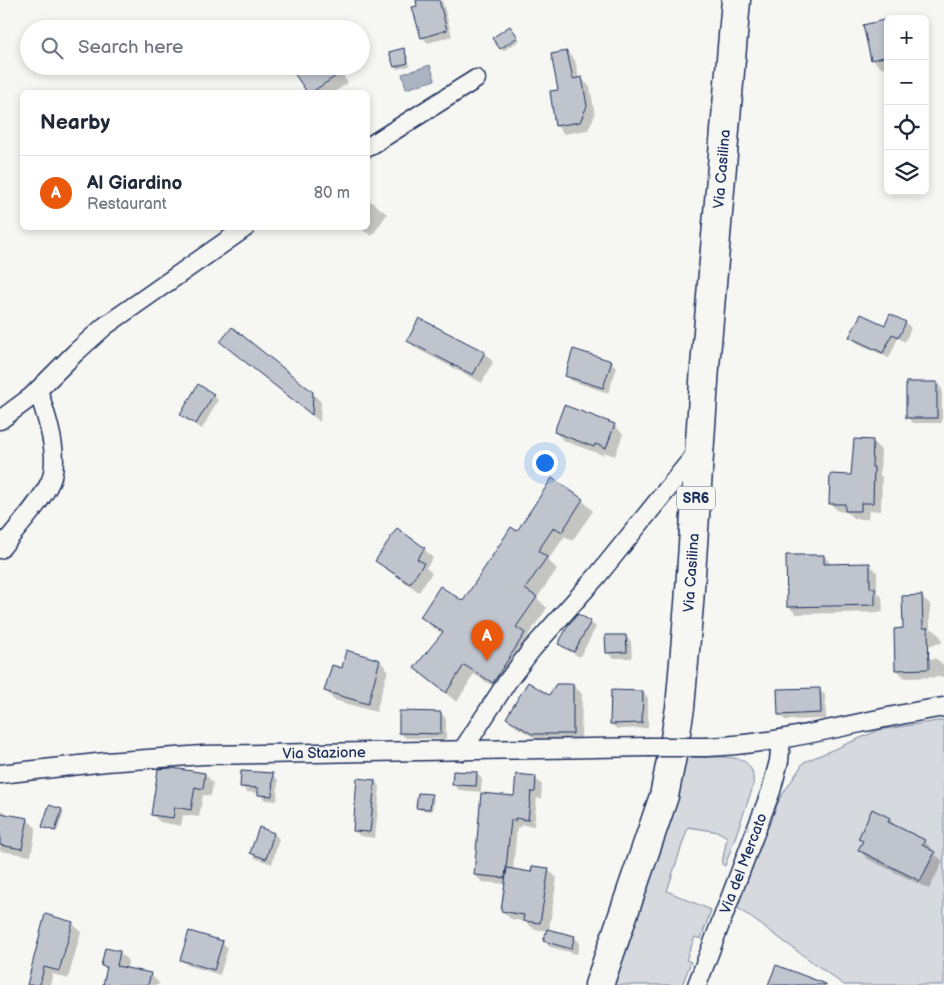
<!DOCTYPE html>
<meta charset="utf-8">
<style>
:root{--surface:#fff;--page:#f2f2f3;--text:#1f2937;--muted:#747a83;--line:#e0e1e3;--accent:#ea580c}
body{margin:0;font-family:"Balsamiq Sans",sans-serif;background:var(--page);color:var(--text)}
.controls{position:absolute;right:15px;top:15px;display:grid;overflow:hidden;border-radius:8px;box-shadow:0 2px 8px #0003}
.controls button{width:45px;height:45px;display:grid;place-items:center;padding:0;border:0;border-bottom:1px solid var(--line);background:var(--surface);color:var(--text);font:25px sans-serif}
.you{position:absolute;left:544px;top:462px;width:18px;height:18px;margin:-12px;border:4px solid #fff;border-radius:50%;background:#1a73e8;box-shadow:0 0 0 8px #1a73e833}
.badge{display:grid;place-items:center;width:32px;height:32px;border-radius:50%;background:var(--accent);color:#fff;font-size:16px;font-weight:700}
.pin{position:absolute;translate:-50% -41px;filter:drop-shadow(0 1px 2px #0008)}
.pin::after{content:'';position:absolute;top:26px;width:18px;height:15px;background:inherit;clip-path:polygon(0 0,100% 0,50% 100%)}
.list{margin:0;padding:0;list-style:none}
h2{display:flex;justify-content:space-between;align-items:center;height:65px;margin:0;padding:0 20px;font-size:21px}
h2 small{font-size:16px;font-weight:400;color:var(--muted)}
.list li{display:grid;grid-template-columns:32px 1fr auto;gap:15px;align-items:center;box-sizing:border-box;height:75px;padding:0 20px;border-top:1px solid var(--line)}
.list b{display:block;font-size:19px;white-space:nowrap}
.list p{margin:0;font-size:16px;white-space:nowrap;color:var(--muted)}
.list em{font-size:16px;font-style:normal;color:var(--muted)}
.icon{flex:none;width:28px;height:28px;fill:none;stroke:currentColor;stroke-width:2;stroke-linecap:round;stroke-linejoin:round}
.map{position:relative;flex:none;width:944px;height:985px;overflow:hidden}
.search{position:absolute;background:var(--surface);box-shadow:0 2px 8px #0003;left:20px;top:20px;width:350px;height:55px;display:flex;align-items:center;gap:12px;box-sizing:border-box;padding:0 18px;border-radius:28px;color:var(--muted);font-size:19px}
.panel{position:absolute;background:var(--surface);box-shadow:0 2px 8px #0003;left:20px;top:90px;width:350px;height:140px;border-radius:8px}
.map>svg:first-child{display:block}
</style>
<div class="map">
<svg width="944" height="985" viewBox="0 0 944 985">
<rect width="100%" height="100%" fill="#f6f6f2"/>
<filter id="ink" filterUnits="userSpaceOnUse"><feTurbulence type="fractalNoise" baseFrequency=".02" numOctaves="2"/><feDisplacementMap in="SourceGraphic" scale="10" xChannelSelector="R" yChannelSelector="G"/><feConvolveMatrix kernelMatrix="1 2 1 2 8 2 1 2 1" color-interpolation-filters="sRGB"/></filter>
<g filter="url(#ink)">
<g fill="#d6d9dd" stroke="#78849e">
<polygon points="944,720 944,985 844,985 735,906 780,798 804,762 879,730"/>
<path d="M680,757C691,757 702,757 713,757C736,757 756,757 753,787L725,866L722,864L727,837L719,832L688,827L667,891L711,910L701,939L695,937L686,960L691,962L682,985H603Z"/>
</g>
<polygon fill="#abb2c0" stroke="#717e99" points="430,65 435,80 406,89 402,74"/>
<g fill="#0003">
<polygon points="417,0 442,0 452,36 428,43 422,37"/>
<polygon points="908,16 911,19 895,19"/>
<polygon points="888,20 888,67 881,68 872,59"/>
<polygon points="513,30 520,40 503,51 494,38"/>
<polygon points="404,50 406,52 410,66 397,69 395,67"/>
<polygon points="567,52 575,60 579,79 582,79 590,87 595,115 588,130 564,134 556,125 560,91"/>
<polygon points="290,66 337,66 348,83 334,92 308,92"/>
<polygon points="368,199 387,214 372,236 359,228 368,228"/>
<polygon points="419,319 485,353 493,362 482,383 417,349 408,341"/>
<polygon points="906,323 911,328 905,342 898,338 889,358 857,343 851,337"/>
<polygon points="222,342 312,393 321,402 320,422"/>
<polygon points="611,362 617,368 608,393 572,381 566,375"/>
<polygon points="937,383 942,389 942,423 913,423 907,417"/>
<polygon points="213,395 218,400 202,429 187,420 181,415"/>
<polygon points="614,425 623,434 615,456 604,452 603,455 564,441 555,432"/>
<polygon points="873,442 881,450 880,475 882,477 881,511 869,510 868,519 854,519 847,512 838,511 830,503 852,476"/>
<polygon points="553,480 582,500 593,511 572,541 565,536 548,560 557,569 537,598 547,608 527,637 534,644 504,693 474,674 457,702 426,678 416,668 443,634 432,627 422,617 463,603 517,532"/>
<polygon points="397,530 424,549 433,558 426,568 432,573 419,592 386,569 377,561"/>
<polygon points="824,556 832,565 869,564 877,572 877,592 882,597 883,612 796,614 788,606"/>
<polygon points="921,596 930,604 930,629 933,629 941,637 942,643 904,650 904,630"/>
<polygon points="590,622 596,627 580,657 565,649 560,643"/>
<polygon points="626,636 631,642 632,658 613,658 607,652"/>
<polygon points="896,657 937,659 944,666 944,677 905,678 896,669"/>
<polygon points="380,661 388,670 376,712 334,700 326,691 342,669"/>
<polygon points="573,685 582,694 581,742 542,742 516,727 508,718"/>
<polygon points="819,689 825,695 826,719 785,720 779,714"/>
<polygon points="643,692 648,698 648,728 617,729 611,724"/>
<polygon points="441,713 446,719 446,739 406,738 400,733"/>
<polygon points="476,773 482,779 481,792 459,790 453,784"/>
<polygon points="205,774 213,783 211,796 203,795 199,817 183,815 181,826 160,822 152,814"/>
<polygon points="272,774 278,780 277,801 265,800 259,793 247,792 242,787"/>
<polygon points="535,778 542,785 541,799 537,798 534,826 521,825 521,827 517,827 513,870 532,873 548,870 557,878 549,930 574,937 580,943 577,954 550,947 545,941 548,931 534,929 526,922 511,919 502,911 506,884 482,882 475,875 515,798"/>
<polygon points="375,781 380,787 375,838 360,836 354,830"/>
<polygon points="431,795 434,798 432,811 420,810 417,807"/>
<polygon points="0,810 4,811 9,816 27,819 36,828 31,856 0,851"/>
<polygon points="61,810 64,812 57,832 46,829 43,826"/>
<polygon points="889,819 898,828 924,841 933,850 932,852 943,861 929,889 868,859 859,850 863,842 859,838"/>
<polygon points="274,834 279,839 272,864 257,859 251,853"/>
<polygon points="72,923 81,932 68,979 53,974 50,985 28,985"/>
<polygon points="222,942 228,948 220,975 187,965 181,960"/>
<polygon points="120,952 128,961 127,969 150,974 159,983 158,985 104,985 107,970 103,966"/>
</g>
<g fill="#c0c4cd" stroke="#1b2f5e">
<polygon points="416,0 439,0 447,30 421,38 412,7 417,6"/>
<polygon points="888,19 888,56 871,60 863,25"/>
<polygon points="510,26 518,37 500,49 492,38"/>
<polygon points="404,48 408,63 394,67 389,52"/>
<polygon points="567,51 573,79 582,77 587,106 580,122 555,126 550,91 558,90 551,54"/>
<polygon points="289,66 351,66 312,92 307,92"/>
<polygon points="861,314 885,325 890,314 906,322 899,337 892,334 883,353 849,337"/>
<polygon points="419,318 485,352 473,375 407,341"/>
<polygon points="232,327 313,392 312,415 220,342"/>
<polygon points="573,349 612,361 603,388 565,376"/>
<rect x="906" y="382" width="31" height="36"/>
<polygon points="198,384 214,394 196,424 180,415"/>
<polygon points="564,405 615,424 606,448 595,444 594,447 554,432"/>
<polygon points="854,439 873,440 872,467 874,467 873,503 861,503 861,511 845,511 845,504 829,504 830,474 851,475"/>
<polygon points="552,478 583,499 562,532 554,527 538,551 547,557 525,589 537,597 516,627 525,633 493,683 464,665 446,693 414,668 443,632 420,617 440,586 463,601 511,527 517,531"/>
<polygon points="397,528 425,548 417,559 424,563 410,584 375,561"/>
<polygon points="786,555 824,555 824,564 870,563 870,588 875,588 875,605 787,607"/>
<polygon points="922,595 923,628 928,628 929,669 895,670 894,629 903,628 902,596"/>
<polygon points="578,614 591,621 574,652 558,644 569,624"/>
<polygon points="605,635 626,635 627,652 606,653"/>
<polygon points="346,650 380,660 368,704 324,691 332,665 342,668"/>
<polygon points="528,682 549,695 556,684 573,684 573,734 532,734 506,718"/>
<polygon points="820,688 821,713 778,715 777,689"/>
<polygon points="611,690 643,691 642,723 610,724"/>
<polygon points="399,711 441,712 441,734 399,733"/>
<polygon points="172,768 205,773 203,789 195,787 191,810 175,807 173,818 151,815 158,769"/>
<polygon points="241,771 273,773 272,796 258,795 258,788 240,787"/>
<polygon points="453,771 477,772 476,786 452,785"/>
<polygon points="516,774 536,776 535,792 531,792 528,820 515,818 515,821 511,820 505,878 474,875 481,793 514,796"/>
<polygon points="357,778 375,780 370,832 353,831"/>
<polygon points="418,793 432,794 430,809 416,808"/>
<polygon points="49,805 62,809 55,831 42,827"/>
<polygon points="872,809 890,818 888,822 925,840 922,845 935,852 920,881 858,850 863,841 858,839"/>
<polygon points="0,813 28,818 22,849 0,845"/>
<polygon points="259,827 274,833 266,859 250,853"/>
<polygon points="532,866 549,868 540,923 523,921 524,915 501,911 507,868 531,872"/>
<polygon points="45,914 73,922 59,971 44,967 40,985 27,985"/>
<polygon points="547,929 575,936 571,949 543,941"/>
<polygon points="189,931 223,941 214,970 180,960"/>
<polygon points="105,948 120,951 117,966 151,973 148,985 103,985 107,967 101,966"/>
<polygon points="776,965 826,984 826,985 768,985"/>
</g>
<g fill="none" stroke-linecap="round" stroke-linejoin="round">
<defs>
<g id="street">
<polyline points="368,147 476,79"/>
<polyline points="0,420 31,397 75,353 105,326 245,228"/>
<path d="M0,549C14,532 46,497 52,477C59,452 46,415 38,390"/>
<path d="M706,747C787,744 864,719 944,707"/>
<polyline points="462,751 507,682 532,649 598,575 699,450"/>
<path id="s1" d="M0,774L106,762L203,755L648,747"/>
<path id="s2" d="M697,985L771,791L779,761L781,739"/>
</g>
<g id="primary">
<path id="s3" d="M599,985L664,796L672,756L680,708L689,604L705,367L736,0"/>
</g>
</defs>
<use href="#street" stroke="#1b2f5e" stroke-width="21"/>
<use href="#primary" stroke="#1b2f5e" stroke-width="31"/>
<use href="#street" stroke="#f6f6f2" stroke-width="18"/>
<use href="#primary" stroke="#f6f6f2" stroke-width="28"/>
<defs>
<polyline id="street-bridge" points="648,747 706,747"/>
</defs>
<use href="#street-bridge" stroke="#1b2f5e" stroke-width="21" stroke-linecap="butt"/>
<use href="#street-bridge" stroke="#f6f6f2" stroke-width="18"/>
</g>
</g>
<g text-anchor="middle" stroke-width="5" stroke-linejoin="round" paint-order="stroke">
<rect fill="#f6f6f2" stroke="#5d6b8a" stroke-width="1" x="677" y="486.5" width="38" height="23" rx="4"/>
<g font-size="14" font-weight="bold" fill="#1b2f5e">
<text x="696" y="503">SR6</text>
</g>
<g font-size="15" fill="#1b2f5e" stroke="#f6f6f2">
<text dy="5" stroke="none"><textPath href="#s3" startOffset="830">Via Casilina</textPath></text>
<text dy="5" stroke="none"><textPath href="#s3" startOffset="425">Via Casilina</textPath></text>
<text dy="5" stroke="none"><textPath href="#s1" startOffset="325">Via Stazione</textPath></text>
<text dy="5" stroke="none"><textPath href="#s2" startOffset="130">Via del Mercato</textPath></text>
</g>
</g>
</svg>
<div class="controls">
<button>+</button>
<button>−</button>
<button><svg class="icon" aria-label="locate" viewBox="0 0 24 24"><circle cx="12" cy="12" r="6"/><path d="M12 2v4M12 18v4M2 12h4M18 12h4"/></svg></button>
<button><svg class="icon" aria-label="layers" viewBox="0 0 24 24"><path d="M12 4l9 5-9 5-9-5zM3 14l9 5 9-5"/></svg></button>
</div>
<div class="you"></div>
<div class="pin badge" style="left:487px;top:661px">A</div>
<div class="search"><svg class="icon" aria-label="search" viewBox="0 0 24 24"><circle cx="10" cy="10" r="6"/><path d="M15 15l6 6"/></svg>Search here</div>
<section class="panel">
<h2>Nearby<small></small></h2>
<ul class="list">
<li><span class="badge">A</span><div><b>Al Giardino</b><p>Restaurant</p></div><em>80 m</em></li>
</ul>
</section>
</div>
